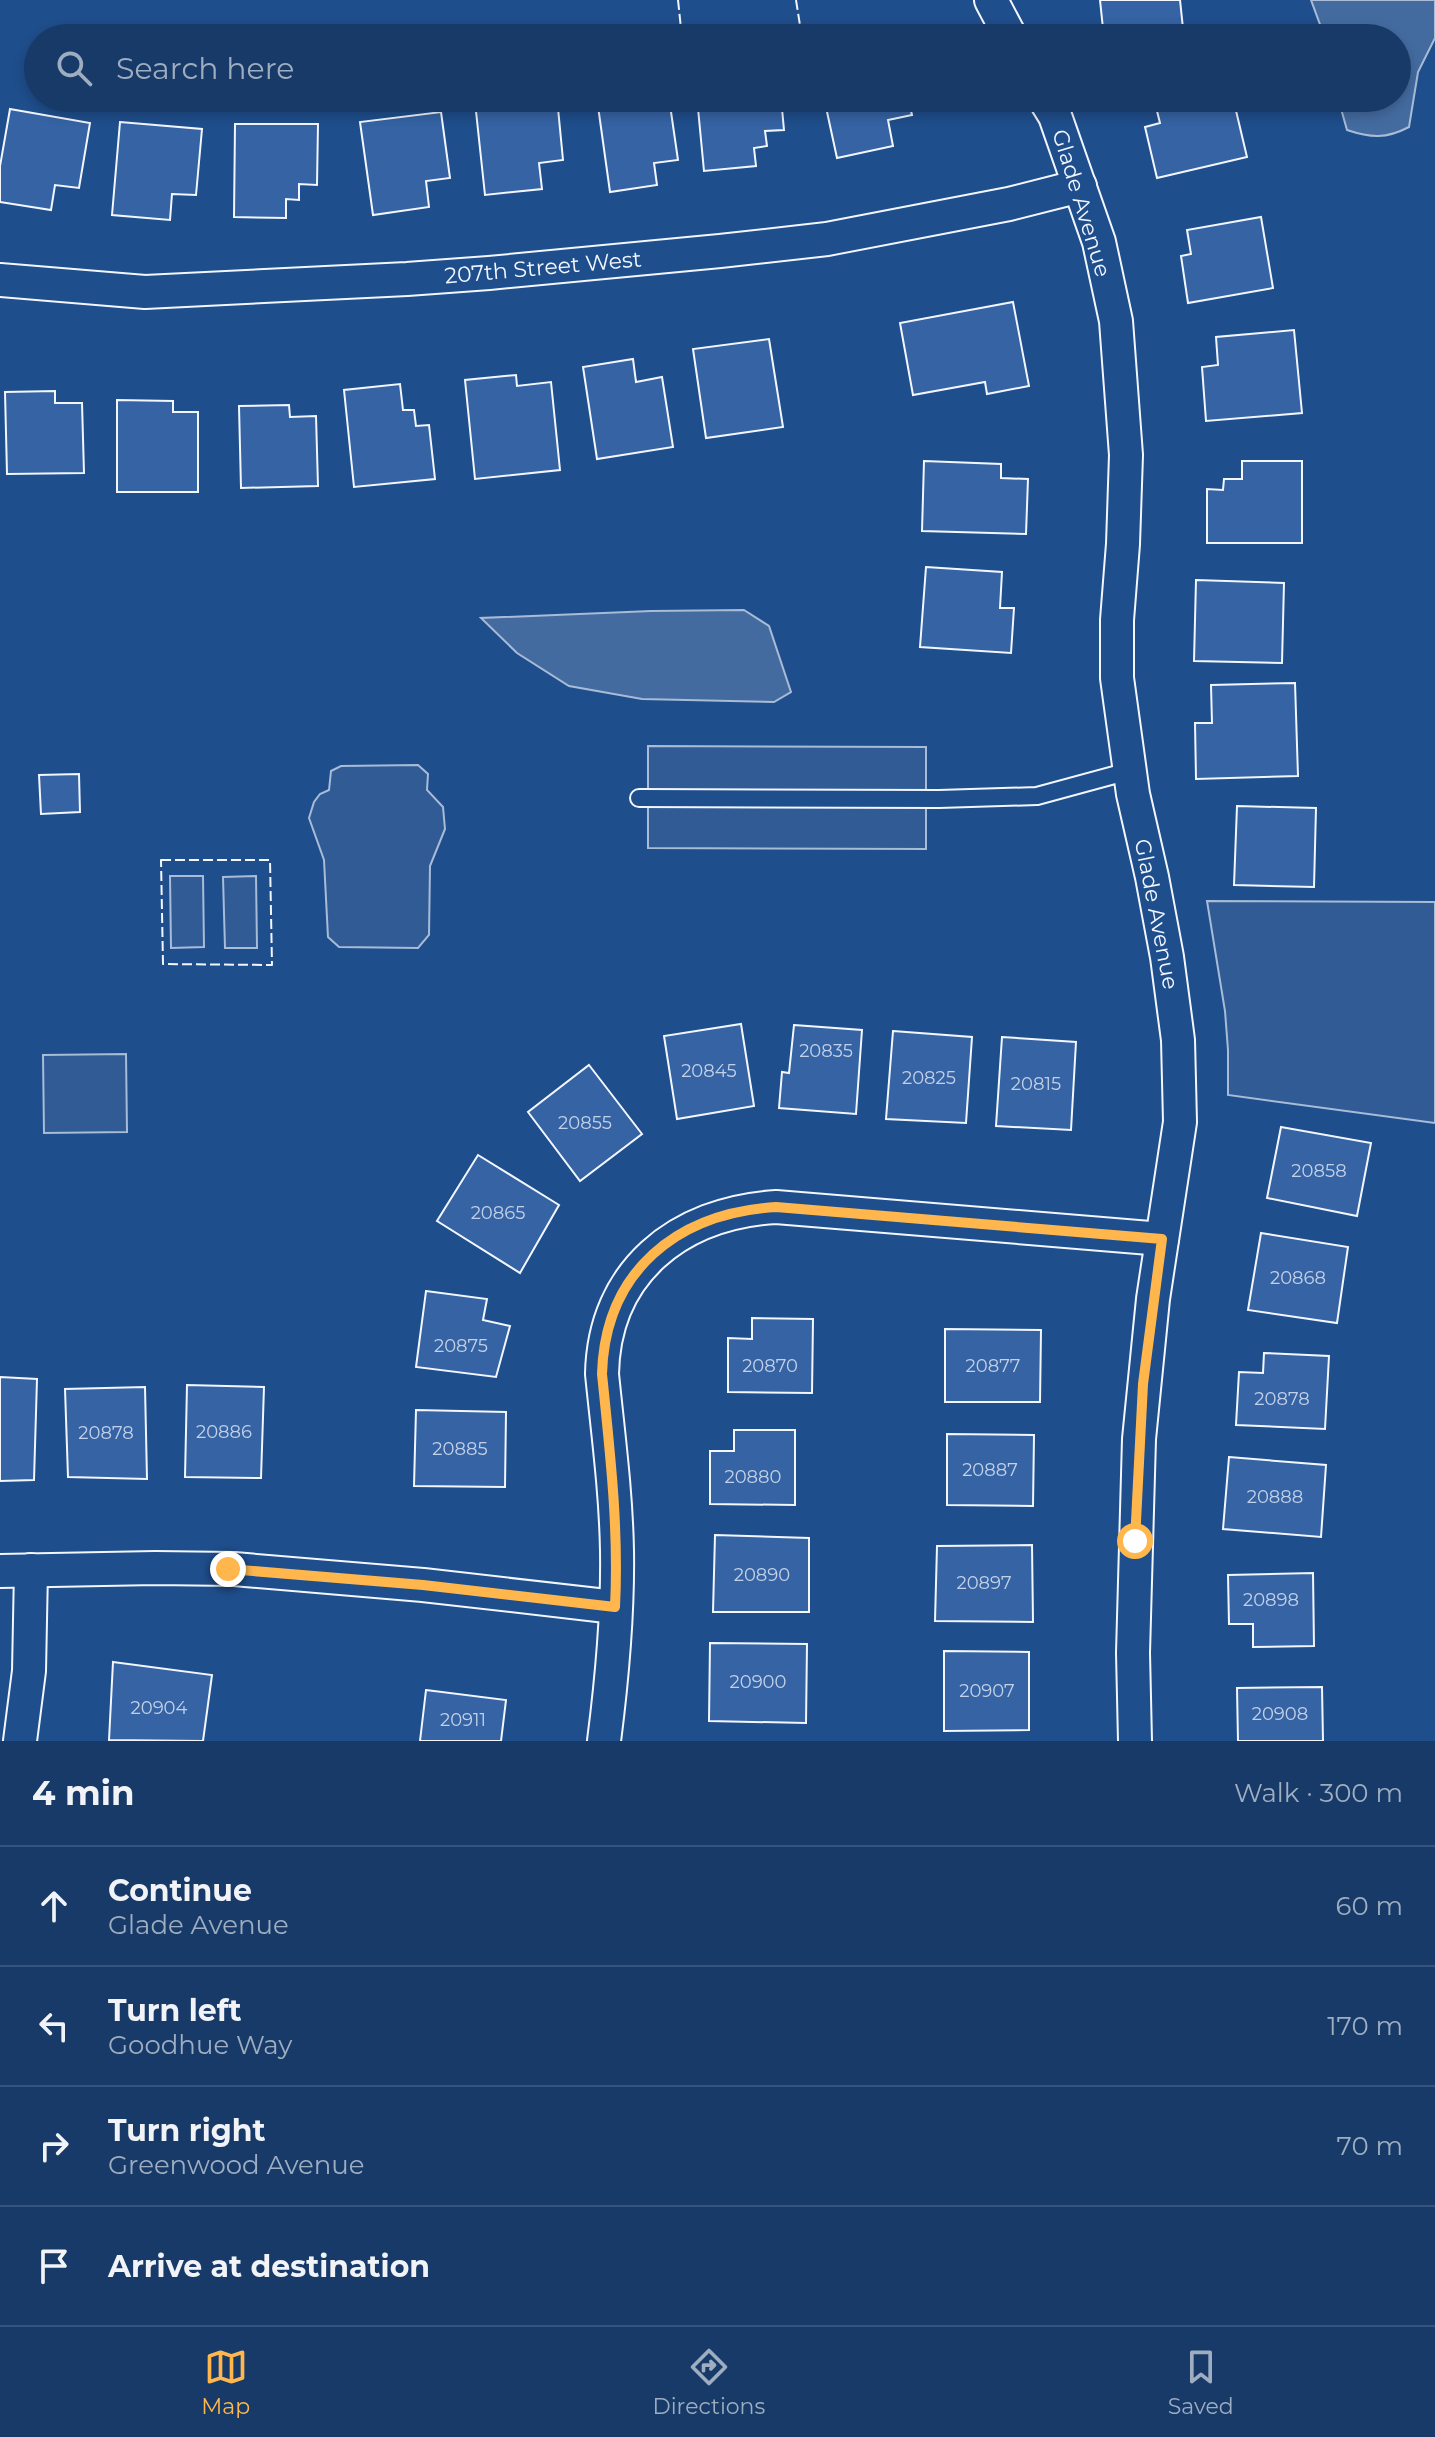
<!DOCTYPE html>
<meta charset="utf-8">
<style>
:root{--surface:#173a69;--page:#244571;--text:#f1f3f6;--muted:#9eadc0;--line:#36547d;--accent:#ffb74d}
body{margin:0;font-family:Montserrat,sans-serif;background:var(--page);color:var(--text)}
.stop{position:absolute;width:24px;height:24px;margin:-18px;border:6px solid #ffb74d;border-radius:50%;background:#fff}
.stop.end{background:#ffb74d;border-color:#fff;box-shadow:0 2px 8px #0008}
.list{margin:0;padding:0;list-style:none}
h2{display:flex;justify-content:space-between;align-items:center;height:104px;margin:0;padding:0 32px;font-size:34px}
h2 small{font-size:26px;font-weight:400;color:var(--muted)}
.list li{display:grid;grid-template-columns:52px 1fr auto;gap:24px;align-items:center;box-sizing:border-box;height:120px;padding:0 32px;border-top:2px solid var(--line)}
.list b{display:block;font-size:30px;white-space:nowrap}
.list p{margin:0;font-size:26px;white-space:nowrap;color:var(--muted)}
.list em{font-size:26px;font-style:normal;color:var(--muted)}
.icon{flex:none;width:44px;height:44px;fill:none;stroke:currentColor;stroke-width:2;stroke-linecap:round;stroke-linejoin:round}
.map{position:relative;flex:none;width:1435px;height:1741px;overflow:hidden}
.search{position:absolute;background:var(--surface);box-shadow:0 4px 12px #0003;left:24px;right:24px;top:24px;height:88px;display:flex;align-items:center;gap:20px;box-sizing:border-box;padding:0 28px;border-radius:44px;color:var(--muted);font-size:30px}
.sheet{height:584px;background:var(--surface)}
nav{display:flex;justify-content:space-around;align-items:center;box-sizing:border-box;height:112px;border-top:2px solid var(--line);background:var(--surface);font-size:22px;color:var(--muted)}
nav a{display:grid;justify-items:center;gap:4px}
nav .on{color:var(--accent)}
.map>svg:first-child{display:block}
</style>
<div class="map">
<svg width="1435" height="1741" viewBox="0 0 1435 1741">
<rect width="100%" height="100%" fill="#1f4e8c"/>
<g fill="#305b95" stroke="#a8bbd7" stroke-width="2">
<polygon points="648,746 926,747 926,849 648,848"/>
<polygon points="418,765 428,774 427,790 443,807 445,829 430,866 429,935 418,948 339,947 328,937 324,860 309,818 314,802 320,794 329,790 331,771 341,766"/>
<polygon points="170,876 203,876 204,947 171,948"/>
<polygon points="256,876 257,948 225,948 223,877"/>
<polygon points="1207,901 1435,902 1435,1123 1228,1095 1228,1050 1225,1011"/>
<polygon points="126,1054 127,1132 44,1133 43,1055"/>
</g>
<g fill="#446ba0" stroke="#a8bbd7" stroke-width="2">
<path d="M1311,0H1435V38L1418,72L1409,127C1386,139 1371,138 1347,130L1338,98H1397V38H1325Z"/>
<polygon points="744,610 769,626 791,692 774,702 642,699 569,686 517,653 481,618 651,611"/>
</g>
<g fill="#3563a3" stroke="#f2f6ff" stroke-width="2">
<polygon points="1100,0 1180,0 1184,38 1104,38"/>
<polygon points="515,98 557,98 563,160 539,163 542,189 485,195 475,102"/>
<polygon points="605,98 669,98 678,160 654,163 657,185 610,192 597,99"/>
<polygon points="697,98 781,98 784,130 765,131 767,146 754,148 756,166 704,171"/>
<polygon points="824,98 908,98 912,115 888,120 893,146 837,158"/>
<polygon points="1178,98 1233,98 1247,157 1157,178 1145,127 1160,123 1157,111 1179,106"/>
<polygon points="10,109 90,123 79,188 55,185 51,210 0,202 0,166"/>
<polygon points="441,112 450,178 426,181 429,207 373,215 360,122"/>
<polygon points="120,122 202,129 196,195 172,194 170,220 112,215"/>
<polygon points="235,124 318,124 317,185 299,184 299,200 286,199 286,218 234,217"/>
<polygon points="1261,217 1273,288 1188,303 1181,256 1191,254 1187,230"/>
<polygon points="1013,302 1029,386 987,394 985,382 913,395 900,323"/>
<polygon points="1294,330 1302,413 1206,421 1202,367 1218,365 1216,337"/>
<polygon points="769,339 783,427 706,438 693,349"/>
<polygon points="633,359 636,382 662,377 673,447 597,459 583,367"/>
<polygon points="516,375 517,386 551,382 560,470 475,479 465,380"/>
<polygon points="400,384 403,410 414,410 416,426 429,425 435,479 354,487 344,390"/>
<polygon points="55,391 55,403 82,403 84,473 7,474 5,392"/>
<polygon points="117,400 173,401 173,412 198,412 198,492 117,492"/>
<polygon points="289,405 290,417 316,416 318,486 241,488 239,406"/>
<polygon points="924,461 1001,464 1001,478 1028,479 1026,534 922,531"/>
<polygon points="1242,461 1302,461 1302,543 1207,543 1207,489 1223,490 1224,479 1242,479"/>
<polygon points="926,567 1002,572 1000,608 1014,608 1011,653 920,647"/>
<polygon points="1196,580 1284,583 1282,663 1194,661"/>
<polygon points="1295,683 1298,776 1196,779 1195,723 1212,723 1211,685"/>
<polygon points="79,774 80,812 41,814 39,775"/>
<polygon points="1237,806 1316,808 1314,887 1234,885"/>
<polygon points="741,1024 754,1106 677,1119 664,1036"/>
<polygon points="794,1025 862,1030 856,1114 779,1108 782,1072 789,1073"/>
<polygon points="893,1031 972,1037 966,1123 886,1119"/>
<polygon points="1002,1037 1076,1042 1071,1130 996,1126"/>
<polygon points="589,1065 642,1134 580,1181 528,1112"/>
<polygon points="1281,1127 1371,1143 1357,1216 1267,1198"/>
<polygon points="478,1155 559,1205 520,1273 437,1221"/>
<polygon points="1261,1233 1348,1247 1337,1323 1248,1310"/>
<polygon points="426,1291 487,1299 483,1320 510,1326 496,1377 416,1367"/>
<polygon points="752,1318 813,1319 812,1393 728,1392 728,1338 752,1339"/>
<polygon points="945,1329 1041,1330 1040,1402 945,1402"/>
<polygon points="1264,1353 1329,1356 1325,1429 1236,1425 1239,1372 1263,1373"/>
<polygon points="0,1377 37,1379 34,1480 0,1481"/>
<polygon points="187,1385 264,1387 261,1478 185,1477"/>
<polygon points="145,1387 147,1479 68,1477 65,1389"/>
<polygon points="416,1410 506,1412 505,1487 414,1486"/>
<polygon points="734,1430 795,1430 795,1505 710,1504 710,1451 734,1451"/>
<polygon points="947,1434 1034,1435 1033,1506 947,1505"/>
<polygon points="1229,1457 1326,1465 1321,1537 1223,1529"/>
<polygon points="715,1535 809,1538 809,1612 713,1612"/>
<polygon points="1032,1545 1033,1622 935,1621 937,1546"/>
<polygon points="1313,1573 1314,1646 1253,1647 1253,1624 1229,1624 1228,1575"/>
<polygon points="710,1643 807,1644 806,1723 709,1721"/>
<polygon points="944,1651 1029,1652 1029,1730 944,1731"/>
<polygon points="113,1662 212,1675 203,1741 109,1740"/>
<polygon points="1322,1687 1323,1741 1238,1741 1237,1688"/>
<polygon points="426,1690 506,1700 501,1741 420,1741"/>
</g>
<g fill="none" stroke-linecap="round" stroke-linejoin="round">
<defs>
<polyline id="service" points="639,798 939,799 1037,796 1129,771"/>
<g id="minor">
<polyline points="991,0 1011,38"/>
<polyline points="1044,98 1055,116 1099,242 1116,321 1126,455 1123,544 1117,620 1117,678 1133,794 1152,877 1167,957 1178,1040 1180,1122 1153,1299 1139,1439 1133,1653 1135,1741"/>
<polyline points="0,280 145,292 407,279 489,273 720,251 827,239 1009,204 1080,186"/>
<polyline points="0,1571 155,1568 234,1569 423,1585 615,1607"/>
<polyline points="20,1741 29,1671 31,1570"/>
<path d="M604,1741C612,1679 618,1614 617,1551C616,1492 608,1433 602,1374C604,1272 678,1213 776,1207L1162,1239"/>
</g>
</defs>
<use href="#service" stroke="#f2f6ff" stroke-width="20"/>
<use href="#minor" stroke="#f2f6ff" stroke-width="36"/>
<use href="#service" stroke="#1f4e8c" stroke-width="16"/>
<use href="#minor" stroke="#1f4e8c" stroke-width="32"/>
<g stroke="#f2f6ff" stroke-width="2" stroke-dasharray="10 4" stroke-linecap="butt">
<polyline points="678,0 682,38"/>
<polyline points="796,0 802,38"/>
<polygon points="161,860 270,860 272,965 163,964"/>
</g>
</g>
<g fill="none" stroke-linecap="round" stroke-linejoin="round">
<path stroke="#ffb74d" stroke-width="10" d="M228,1569L423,1585L615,1607C619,1529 610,1452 602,1374C605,1271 677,1213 776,1207L1162,1239L1143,1384L1135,1541"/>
</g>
<g text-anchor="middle" stroke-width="6" stroke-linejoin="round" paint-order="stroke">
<g font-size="18" fill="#c3d1e8">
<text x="826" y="1057">20835</text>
<text x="709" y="1077">20845</text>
<text x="929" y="1084">20825</text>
<text x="1036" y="1090">20815</text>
<text x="585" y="1129">20855</text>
<text x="1319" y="1177">20858</text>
<text x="498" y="1219">20865</text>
<text x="1298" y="1284">20868</text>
<text x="461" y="1352">20875</text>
<text x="770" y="1372">20870</text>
<text x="993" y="1372">20877</text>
<text x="1282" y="1405">20878</text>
<text x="224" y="1438">20886</text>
<text x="106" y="1439">20878</text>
<text x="460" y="1455">20885</text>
<text x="990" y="1476">20887</text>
<text x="753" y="1483">20880</text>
<text x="1275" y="1503">20888</text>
<text x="762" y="1581">20890</text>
<text x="984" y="1589">20897</text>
<text x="1271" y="1606">20898</text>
<text x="758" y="1688">20900</text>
<text x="987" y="1697">20907</text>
<text x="159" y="1714">20904</text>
<text x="1280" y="1720">20908</text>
<text x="463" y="1726">20911</text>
</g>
<g font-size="22" fill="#f2f6ff" stroke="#1f4e8c">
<text transform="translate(1082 203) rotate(73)" y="8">Glade Avenue</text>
<text transform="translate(543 267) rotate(-5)" y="8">207th Street West</text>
<text transform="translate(1157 914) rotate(79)" y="8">Glade Avenue</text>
</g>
</g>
</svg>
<div class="stop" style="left:1135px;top:1541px"></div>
<div class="stop end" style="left:228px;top:1569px"></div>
<div class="search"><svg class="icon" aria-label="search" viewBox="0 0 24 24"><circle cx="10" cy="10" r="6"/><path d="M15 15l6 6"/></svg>Search here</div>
</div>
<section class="sheet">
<h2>4 min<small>Walk · 300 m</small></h2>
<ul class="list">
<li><svg class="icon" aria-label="ahead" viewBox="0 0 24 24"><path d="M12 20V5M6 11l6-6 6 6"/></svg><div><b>Continue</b><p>Glade Avenue</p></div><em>60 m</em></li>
<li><svg class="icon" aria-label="left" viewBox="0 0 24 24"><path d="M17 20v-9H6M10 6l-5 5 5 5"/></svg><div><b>Turn left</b><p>Goodhue Way</p></div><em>170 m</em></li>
<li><svg class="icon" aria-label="right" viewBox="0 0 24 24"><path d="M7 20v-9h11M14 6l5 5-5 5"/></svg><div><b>Turn right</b><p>Greenwood Avenue</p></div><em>70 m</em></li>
<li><svg class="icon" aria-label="arrive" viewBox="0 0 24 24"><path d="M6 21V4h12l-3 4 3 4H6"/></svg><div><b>Arrive at destination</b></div></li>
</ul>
</section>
<nav>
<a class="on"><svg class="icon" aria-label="map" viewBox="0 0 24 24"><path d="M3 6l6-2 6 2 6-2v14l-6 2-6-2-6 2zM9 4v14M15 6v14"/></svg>Map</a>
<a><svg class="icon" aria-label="directions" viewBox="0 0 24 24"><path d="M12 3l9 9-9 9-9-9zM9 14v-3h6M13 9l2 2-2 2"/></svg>Directions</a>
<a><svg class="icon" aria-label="saved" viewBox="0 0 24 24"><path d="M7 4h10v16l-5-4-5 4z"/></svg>Saved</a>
</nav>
